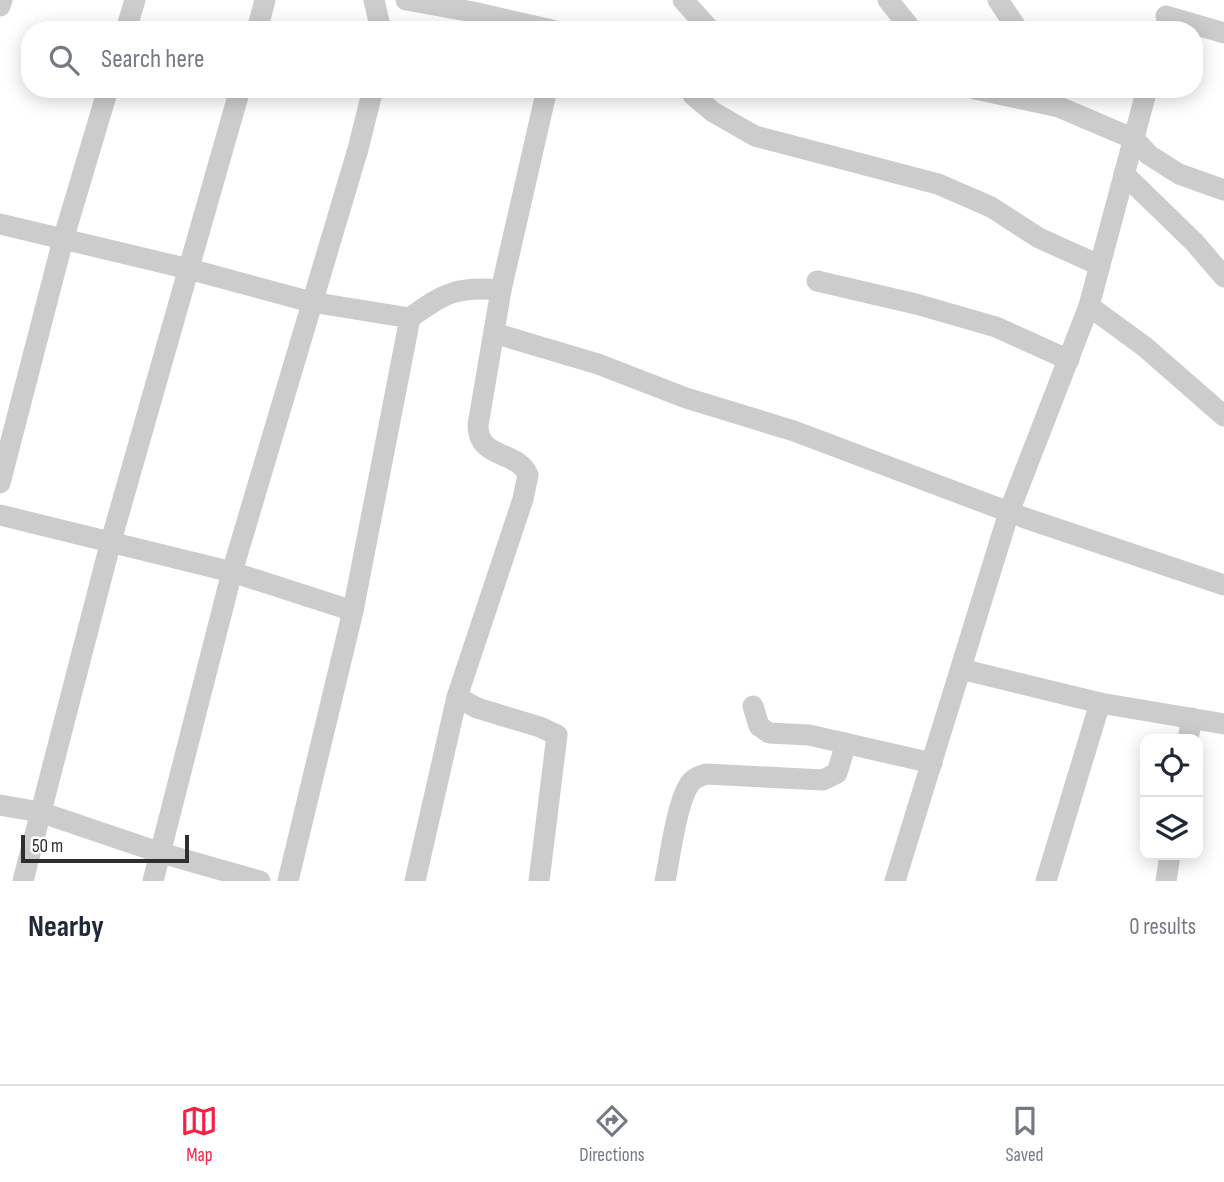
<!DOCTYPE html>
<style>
:root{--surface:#fff;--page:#f6f6f7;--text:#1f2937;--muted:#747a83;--line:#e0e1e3;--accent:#f72044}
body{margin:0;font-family:"Sofia Sans Condensed",sans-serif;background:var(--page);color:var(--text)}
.controls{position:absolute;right:21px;bottom:21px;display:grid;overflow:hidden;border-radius:14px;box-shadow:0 4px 18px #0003}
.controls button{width:63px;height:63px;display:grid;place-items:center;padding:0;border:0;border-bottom:2px solid var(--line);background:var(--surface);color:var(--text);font:35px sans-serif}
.scale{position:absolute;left:21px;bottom:18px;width:168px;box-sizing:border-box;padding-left:7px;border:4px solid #2f2f2f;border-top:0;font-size:19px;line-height:24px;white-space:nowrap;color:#2f2f2f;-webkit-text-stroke:5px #fff;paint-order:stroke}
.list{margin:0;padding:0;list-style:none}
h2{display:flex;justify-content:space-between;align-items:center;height:91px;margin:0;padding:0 28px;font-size:30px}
h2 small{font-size:23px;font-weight:400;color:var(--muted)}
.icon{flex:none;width:38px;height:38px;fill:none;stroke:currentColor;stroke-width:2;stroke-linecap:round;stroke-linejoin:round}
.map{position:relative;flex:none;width:1224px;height:881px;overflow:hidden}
.search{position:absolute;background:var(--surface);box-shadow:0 4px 18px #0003;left:21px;right:21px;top:21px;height:77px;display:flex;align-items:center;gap:18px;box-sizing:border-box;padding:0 24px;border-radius:28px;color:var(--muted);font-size:26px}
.sheet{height:203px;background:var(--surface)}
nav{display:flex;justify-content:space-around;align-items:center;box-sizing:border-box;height:98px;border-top:2px solid var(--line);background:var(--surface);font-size:19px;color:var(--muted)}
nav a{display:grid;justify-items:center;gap:4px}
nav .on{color:var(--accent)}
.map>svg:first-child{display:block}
</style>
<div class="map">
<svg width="1224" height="881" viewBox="0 0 1224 881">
<rect width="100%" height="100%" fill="#fff"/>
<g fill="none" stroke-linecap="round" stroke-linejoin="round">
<g stroke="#ccc" stroke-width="21">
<polyline points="374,0 381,30"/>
<polyline points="406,0 473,12 552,30"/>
<polyline points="683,0 710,30"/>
<polyline points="888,0 912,30"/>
<polyline points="998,0 1018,30"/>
<polyline points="0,6 2,0"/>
<polyline points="1166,16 1224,33"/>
<polyline points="126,30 135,0"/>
<polyline points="257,30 265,0"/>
<polyline points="690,89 693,95 713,112 755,136 938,184 991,207 1039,238 1099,265"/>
<polyline points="975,89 1059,107 1134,139 1149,155 1179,174 1224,190"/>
<polyline points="1124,174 1195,243 1224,277"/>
<polyline points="0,224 189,269 311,302 410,318"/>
<polyline points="817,281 916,304 996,327 1069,360"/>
<polyline points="1089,306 1145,347 1224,416"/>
<polyline points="494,333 598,364 686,398 794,431 1025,518 1224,585"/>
<polyline points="0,483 63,240 108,89"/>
<polyline points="0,515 232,572 353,611"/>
<polyline points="961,669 1100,703 1224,724"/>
<polyline points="457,697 477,708 540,727 557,735 539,881"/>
<polyline points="753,706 759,726 769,733 809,735 932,763"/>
<polyline points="1188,739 1192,718"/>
<polyline points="0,805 40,812 161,853 260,881"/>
<polyline points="23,881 111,541 240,89"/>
<polyline points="153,881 232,572 358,149 373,89"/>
<path d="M288,881L353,611L410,318C444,293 457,286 501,290"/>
<path d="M415,881L457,697L523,499L528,475C518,450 478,460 478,425L501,290L547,89"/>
<path d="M665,881C670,858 677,797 692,781C696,777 701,776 706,774L823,780L837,773L846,743"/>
<polyline points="895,881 1009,512 1089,306 1147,89"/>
<polyline points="1046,881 1100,703"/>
<polyline points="1166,881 1170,855"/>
</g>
</g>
</svg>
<div class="controls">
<button><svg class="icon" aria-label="locate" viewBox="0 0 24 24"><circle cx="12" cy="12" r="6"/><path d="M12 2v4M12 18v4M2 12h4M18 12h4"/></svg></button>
<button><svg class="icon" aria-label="layers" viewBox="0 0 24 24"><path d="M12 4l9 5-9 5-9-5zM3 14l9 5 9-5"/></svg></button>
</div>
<div class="scale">50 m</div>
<div class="search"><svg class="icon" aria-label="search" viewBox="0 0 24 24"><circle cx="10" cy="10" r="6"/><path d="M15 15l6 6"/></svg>Search here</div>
</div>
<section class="sheet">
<h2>Nearby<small>0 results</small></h2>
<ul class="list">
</ul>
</section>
<nav>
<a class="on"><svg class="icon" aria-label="map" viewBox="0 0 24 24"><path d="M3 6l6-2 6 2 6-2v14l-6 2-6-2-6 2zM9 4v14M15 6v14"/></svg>Map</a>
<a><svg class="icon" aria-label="directions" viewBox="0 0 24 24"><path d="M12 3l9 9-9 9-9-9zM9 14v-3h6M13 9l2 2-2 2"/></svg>Directions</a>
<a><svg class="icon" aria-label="saved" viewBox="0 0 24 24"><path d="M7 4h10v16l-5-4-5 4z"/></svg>Saved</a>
</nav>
